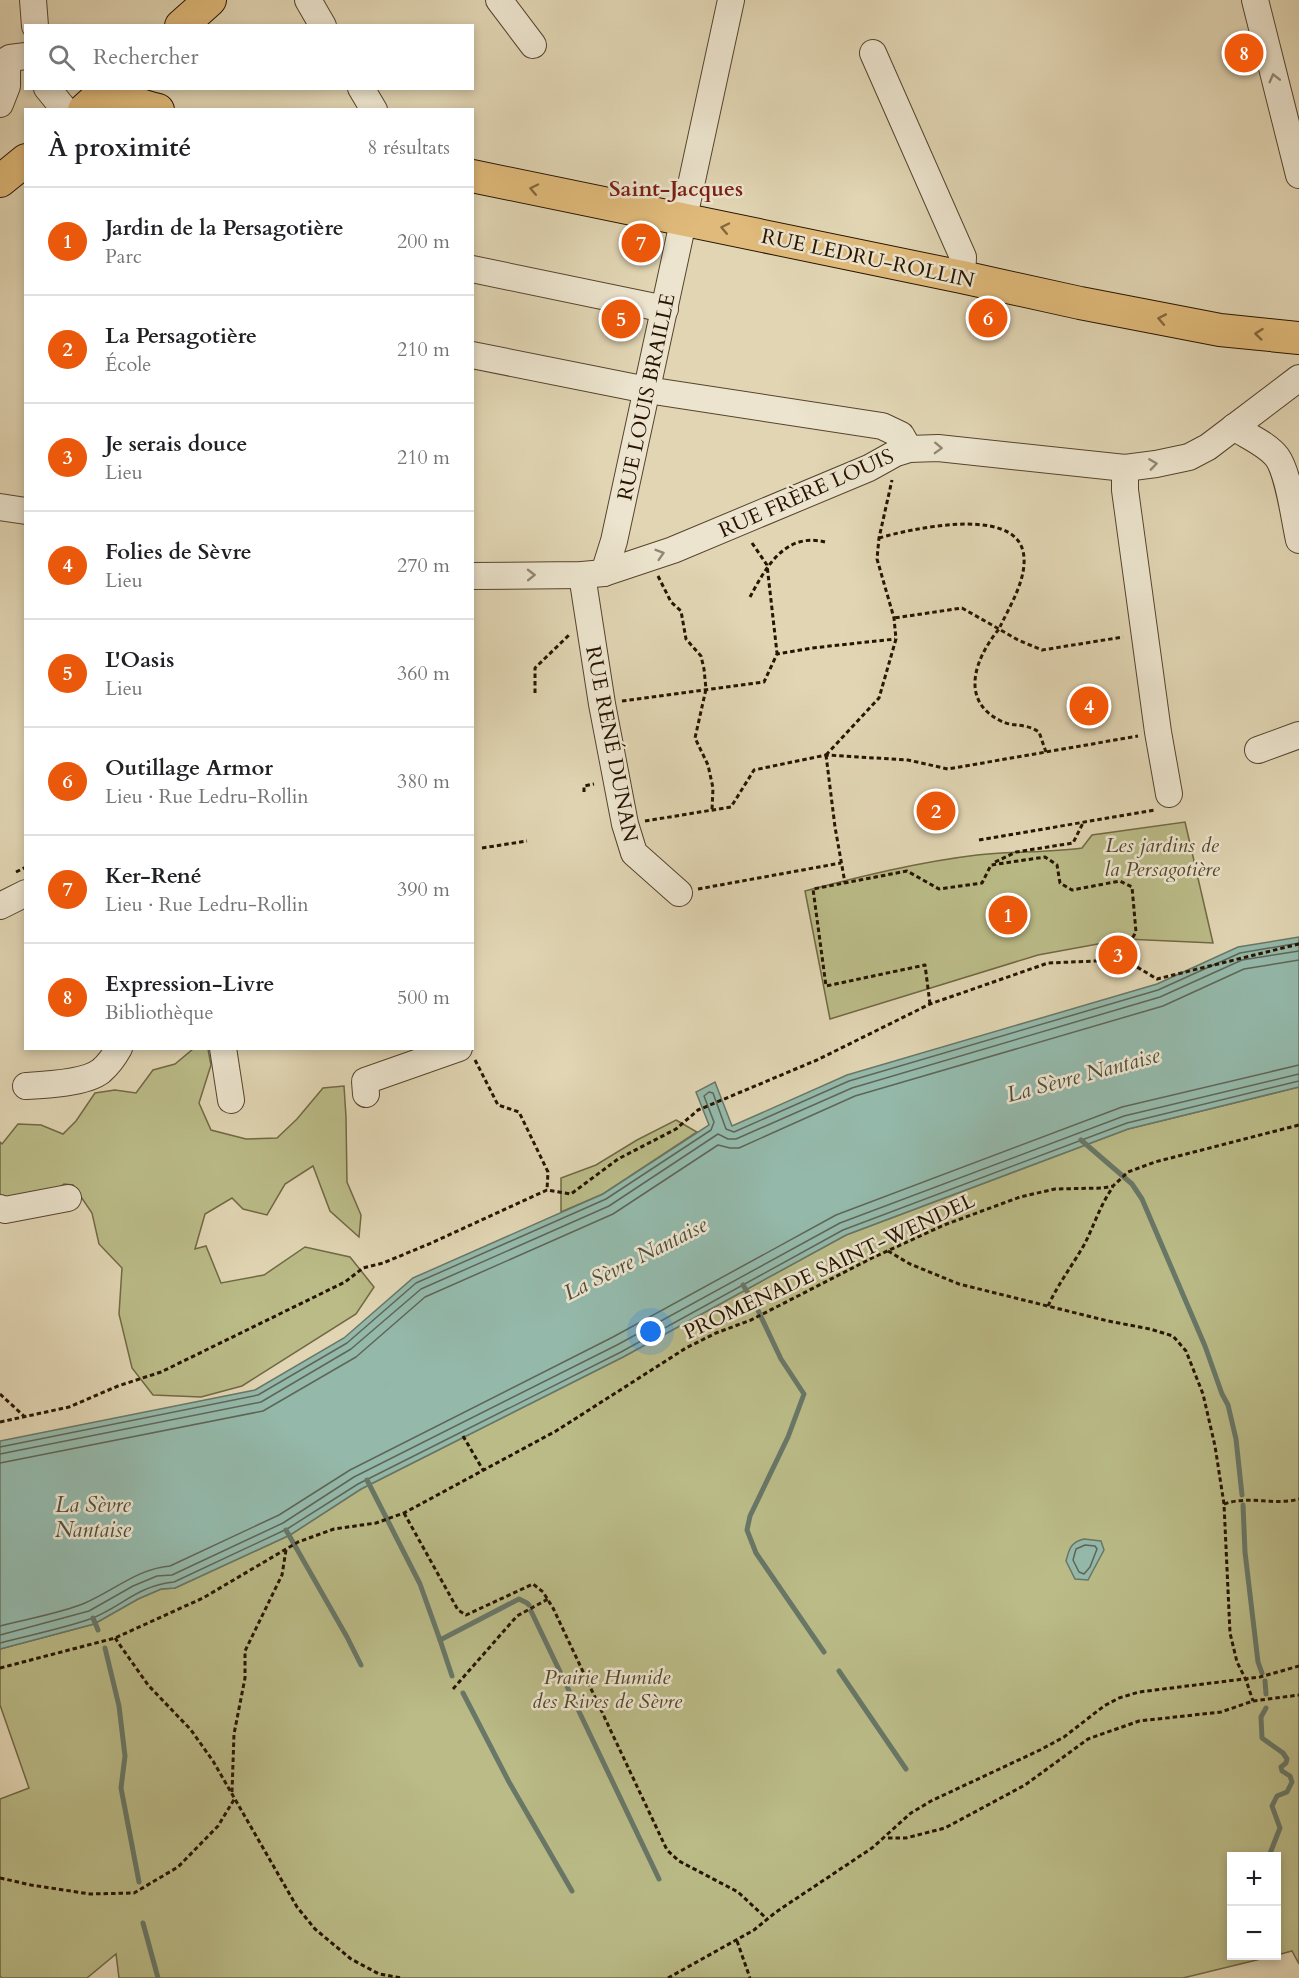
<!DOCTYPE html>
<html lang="fr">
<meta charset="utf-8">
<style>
:root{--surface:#fff;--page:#f6f6f6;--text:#202124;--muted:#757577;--line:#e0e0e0;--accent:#ea580c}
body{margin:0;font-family:Cardo,serif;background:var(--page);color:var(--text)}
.controls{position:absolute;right:18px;bottom:18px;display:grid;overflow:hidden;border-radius:0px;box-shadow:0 3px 9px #0003}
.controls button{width:54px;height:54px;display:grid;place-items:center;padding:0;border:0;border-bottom:2px solid var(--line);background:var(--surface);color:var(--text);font:30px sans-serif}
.you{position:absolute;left:651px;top:1332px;width:21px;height:21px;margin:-15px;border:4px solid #fff;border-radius:50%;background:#1a73e8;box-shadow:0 0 0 9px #1a73e833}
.badge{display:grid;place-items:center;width:39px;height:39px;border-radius:50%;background:var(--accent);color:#fff;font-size:20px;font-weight:700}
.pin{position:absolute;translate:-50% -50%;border:3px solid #fff;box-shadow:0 2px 6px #0006}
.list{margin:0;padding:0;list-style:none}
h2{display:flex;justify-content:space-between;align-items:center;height:78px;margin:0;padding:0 24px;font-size:26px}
h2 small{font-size:20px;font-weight:400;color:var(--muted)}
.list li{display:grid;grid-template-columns:39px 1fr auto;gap:18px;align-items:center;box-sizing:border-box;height:108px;padding:0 24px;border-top:2px solid var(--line)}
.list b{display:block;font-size:22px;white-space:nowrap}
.list p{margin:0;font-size:20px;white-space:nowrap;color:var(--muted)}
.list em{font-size:20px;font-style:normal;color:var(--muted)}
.icon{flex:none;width:33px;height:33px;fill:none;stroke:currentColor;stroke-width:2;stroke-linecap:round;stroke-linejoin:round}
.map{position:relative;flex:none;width:1299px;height:1978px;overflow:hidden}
.search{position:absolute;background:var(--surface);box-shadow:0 3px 9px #0003;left:24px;top:24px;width:450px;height:66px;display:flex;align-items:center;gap:15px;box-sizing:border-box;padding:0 21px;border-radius:0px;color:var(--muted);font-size:22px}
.panel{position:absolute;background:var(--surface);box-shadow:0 3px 9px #0003;left:24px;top:108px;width:450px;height:942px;border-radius:0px}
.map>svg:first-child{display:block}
</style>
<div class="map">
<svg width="1299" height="1978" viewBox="0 0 1299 1978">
<rect width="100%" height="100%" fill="#e1d5b3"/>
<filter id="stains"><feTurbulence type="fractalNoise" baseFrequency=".00333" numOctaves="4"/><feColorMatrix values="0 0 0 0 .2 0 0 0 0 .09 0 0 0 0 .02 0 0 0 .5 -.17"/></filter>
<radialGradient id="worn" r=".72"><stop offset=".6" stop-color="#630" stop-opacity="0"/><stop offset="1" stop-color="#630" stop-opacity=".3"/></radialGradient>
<g fill="#babb87" stroke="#706844" stroke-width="1.5">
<path d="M1185,822L1213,943L1125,939L1038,955L830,1019L805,891C862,876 919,862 977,855C1012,851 1047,853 1082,848L1092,835Z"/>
<polygon points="193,1049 208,1049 211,1065 199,1103 211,1130 246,1139 277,1138 297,1119 323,1088 344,1086 346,1117 347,1182 361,1215 359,1237 330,1211 313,1166 285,1184 267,1215 243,1209 232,1198 205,1214 195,1249 206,1246 221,1283 264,1275 305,1247 350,1257 374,1287 356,1314 242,1386 201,1397 153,1395 132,1368 119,1314 122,1268 99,1244 92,1213 73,1185 64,1184 41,1200 0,1209 0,1142 2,1144 18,1124 41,1125 63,1134 76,1121 95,1093 115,1090 136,1093 153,1070 175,1064"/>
<polygon points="1299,1087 1299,1964 1292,1951 1277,1955 1276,1856 1232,1856 1232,1956 1273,1956 1183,1978 119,1978 116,1954 87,1978 2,1978 0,1976 0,1799 29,1788 0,1705 0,1649 94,1624 138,1599 161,1589 175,1588 290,1535 361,1489 623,1357 846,1235 1128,1129"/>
<polygon points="676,1120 697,1132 603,1194 561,1212 561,1178 596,1165 637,1140"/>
</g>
<g fill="#94b9ab" stroke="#687767" stroke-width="1.5">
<polygon points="1299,937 1299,1087 1128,1129 846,1235 623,1357 361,1489 290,1535 175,1588 161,1589 138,1599 94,1624 0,1649 0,1441 255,1390 344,1338 413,1278 603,1194 709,1125 696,1092 715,1082 732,1126 847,1075 1157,984 1238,947"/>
<path d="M1084,1539L1101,1541L1104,1550L1088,1580L1075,1579L1066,1561C1069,1549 1071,1542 1084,1539Z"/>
</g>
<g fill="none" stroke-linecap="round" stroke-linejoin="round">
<g stroke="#5e6656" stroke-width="1.5">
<polyline points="0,1447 258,1395 347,1343 416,1283 606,1199 711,1130 714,1122 704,1096 709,1092 713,1093 726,1129 734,1132 849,1081 1158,990 1240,953 1299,943"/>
<polyline points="0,1454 261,1402 351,1349 421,1289 609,1206 718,1134 728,1139 736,1139 852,1088 1160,997 1242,960 1299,951"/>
<polyline points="0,1463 263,1411 356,1357 425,1297 613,1214 718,1145 730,1148 739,1148 855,1096 1163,1006 1244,969 1299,960"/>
<polygon points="1085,1545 1095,1546 1097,1549 1090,1567 1084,1574 1079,1572 1073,1560 1076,1549"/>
<path d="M0,1626C26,1619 62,1613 85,1603C115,1590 137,1569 170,1566L279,1515L350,1470L613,1337L836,1215L1122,1107L1299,1065"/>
<polyline points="0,1635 89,1611 133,1586 157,1576 172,1575 283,1523 354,1477 617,1345 840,1223 1124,1116 1299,1074"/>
<path d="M0,1643C30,1635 61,1629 90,1619C122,1607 136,1586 174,1582L287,1529L358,1484L621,1352L843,1230L1127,1123L1299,1081"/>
</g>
<g stroke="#687767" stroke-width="5">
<polyline points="1081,1140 1132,1184 1142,1199 1205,1346 1222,1394 1228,1405 1236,1439 1242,1495"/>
<polyline points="743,1285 755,1304 781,1359 804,1394 788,1437 750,1516 747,1530 756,1553 824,1652"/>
<polyline points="367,1480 420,1584 440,1640 519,1599 527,1603 529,1605"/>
<polyline points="1243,1505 1245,1552 1258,1662 1262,1673"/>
<polyline points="286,1530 347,1637 361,1665"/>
<polyline points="531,1611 659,1879"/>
<polyline points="93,1618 98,1630"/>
<polyline points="440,1640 452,1676"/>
<polyline points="105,1648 119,1706 125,1756 121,1788 139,1882"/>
<polyline points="839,1671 906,1769"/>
<polyline points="1265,1681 1266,1694"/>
<polyline points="463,1693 509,1782 572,1891"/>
<polyline points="1266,1708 1261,1717 1262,1738 1283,1753 1287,1759 1286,1763 1281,1767 1282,1771 1290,1776 1292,1782 1287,1792 1277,1796 1272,1806 1280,1828 1269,1856"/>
<polyline points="1276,1892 1276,1902"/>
<polyline points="143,1923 158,1978"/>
</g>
<defs>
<g id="minor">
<polyline points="33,0 35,26"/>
<polyline points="308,0 323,26"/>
<polyline points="499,0 533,45"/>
<polyline points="1255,0 1299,175"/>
<polyline points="873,53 959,248 963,257 962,277"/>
<polyline points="47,88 65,110"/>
<polyline points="361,88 374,110"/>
<polyline points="0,104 7,86 7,60 10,58 26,56"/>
<polyline points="472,269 665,309"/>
<polyline points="472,355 647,390 882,426 901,435 909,449"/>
<path d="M1234,427C1247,436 1267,444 1277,457C1289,474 1294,518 1299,540"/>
<polyline points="1125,468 1125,490 1158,732 1169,794"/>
<polyline points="0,507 26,511"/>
<polyline points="604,573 614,541 731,0"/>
<polyline points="582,575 602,704 625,824 634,853 679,893"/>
<polyline points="472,576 582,575 604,573 673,550 869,468 896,453 909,449 938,448 1125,468 1156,464 1189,457 1208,447 1299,378"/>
<polyline points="1258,750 1299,735"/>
<polyline points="0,906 26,893"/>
<polyline points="223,1048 231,1100"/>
<path d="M26,1086C45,1085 86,1083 101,1071C108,1065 114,1057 119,1048"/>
<polyline points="366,1094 365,1081 459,1048"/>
<polyline points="0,1208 5,1210 68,1198"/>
</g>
<g id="major">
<polyline points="181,26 210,0"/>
<path d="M110,88C124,101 139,105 158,110"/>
<polyline points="84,110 108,88"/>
<polyline points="472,176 962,277 1080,303 1220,330 1299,338"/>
<polyline points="0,181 26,160"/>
</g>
</defs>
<use href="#minor" stroke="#56442d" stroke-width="28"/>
<use href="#major" stroke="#271400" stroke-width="34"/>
<g stroke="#271400" stroke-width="3" stroke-dasharray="4.5 3" stroke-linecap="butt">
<path d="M879,538C910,529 1012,506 1023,551C1029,577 1009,607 999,629L962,608L894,618"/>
<polyline points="752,543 767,565 777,653"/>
<polyline points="658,576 671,602 681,611 686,639 701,656 704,669 706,689 695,738 708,765 713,788 712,810"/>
<path d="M750,597C766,567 785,532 825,542"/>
<polyline points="535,693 535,668 569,635"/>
<polyline points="622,701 764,682 777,654 812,648 895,639"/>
<path d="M1046,752L1039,732C1024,722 1013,728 999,720C959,699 976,657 999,629L1018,640L1042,650L1123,637"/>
<polyline points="826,755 879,698 896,639 894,618 877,559 879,538 892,480"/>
<polyline points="826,755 835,827 845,883"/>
<polyline points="584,792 584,786 594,784"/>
<polyline points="645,821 731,807 754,770 826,755 908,760 948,769 1138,736"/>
<polyline points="979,840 1155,810"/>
<polyline points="482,848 527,841"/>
<polyline points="995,862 1016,852 1073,843 1083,823"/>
<polyline points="16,872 26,867"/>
<polyline points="698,889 841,863"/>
<polyline points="930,1004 925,965 826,986 813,889 907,871 939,889 982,883 991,865 1045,857 1057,865 1060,883 1072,890 1120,881 1132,887 1136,932 1119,960"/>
<polyline points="475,1060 498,1105 519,1112 548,1172 547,1190"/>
<polyline points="888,1251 910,1264 959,1284 1108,1321 1150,1329 1173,1336 1186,1351 1203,1394 1215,1446 1224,1504 1230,1633 1237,1662 1246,1680 1253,1701"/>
<path d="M1048,1306C1058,1284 1072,1266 1084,1245C1094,1226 1100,1205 1113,1187"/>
<polyline points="0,1394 25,1417"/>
<polyline points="0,1422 69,1407 118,1386 161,1372 345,1282 363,1268 383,1263 429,1244 547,1190 571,1194 618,1159 676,1129 698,1110 817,1060 930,1004 1048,963 1119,960 1137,967 1157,979 1299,944"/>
<polyline points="463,1436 483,1470"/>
<path d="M1224,1504C1249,1495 1274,1506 1299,1499"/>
<polyline points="404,1513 458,1610 466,1615 533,1584 543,1592 553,1608 667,1850 679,1861 738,1892 767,1919"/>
<polyline points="115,1638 148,1685 191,1730 213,1761 297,1907 315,1929 351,1959 379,1974 402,1978"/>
<polyline points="0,1668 115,1638 203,1598 298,1542 334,1529 376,1523 404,1513 556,1431 686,1348 716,1333 751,1320 872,1258 944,1225 1020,1197 1055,1189 1103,1188 1113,1186 1128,1172 1155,1162 1299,1125"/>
<polyline points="453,1689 517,1616 548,1599"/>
<polyline points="232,1792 234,1734 245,1678 245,1651 282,1575 286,1550"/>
<polyline points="888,1838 906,1838 945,1828 1025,1785 1088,1739 1139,1721 1221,1712 1253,1701 1299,1695"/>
<polyline points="0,1878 31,1885 90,1894 134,1893 178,1867 218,1826 235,1798"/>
<polyline points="737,1941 750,1978"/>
<polyline points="668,1978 754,1930 776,1912 872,1848 911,1813 931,1801 1040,1750 1064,1737 1104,1706 1119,1698 1139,1692 1260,1677 1299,1666"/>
</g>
<use href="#minor" stroke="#ece4ce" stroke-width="26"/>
<use href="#major" stroke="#e0ba7a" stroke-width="32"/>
</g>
<defs><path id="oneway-chevron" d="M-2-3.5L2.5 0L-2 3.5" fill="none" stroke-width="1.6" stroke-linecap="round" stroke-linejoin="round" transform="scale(1.5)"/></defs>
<g stroke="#938671">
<use href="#oneway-chevron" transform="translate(1274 78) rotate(-104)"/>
<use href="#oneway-chevron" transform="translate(938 448) rotate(2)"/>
<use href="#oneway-chevron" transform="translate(1153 464) rotate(-8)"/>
<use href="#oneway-chevron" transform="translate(660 554) rotate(-17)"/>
<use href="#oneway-chevron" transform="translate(531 575) rotate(-1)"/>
</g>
<g stroke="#84673d">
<use href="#oneway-chevron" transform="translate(534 189) rotate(-168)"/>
<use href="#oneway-chevron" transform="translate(725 228) rotate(-168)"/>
<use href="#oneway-chevron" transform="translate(1162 319) rotate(-169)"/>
<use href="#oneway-chevron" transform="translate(1259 334) rotate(-174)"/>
</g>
<g text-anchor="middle" stroke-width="5" stroke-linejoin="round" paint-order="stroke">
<g font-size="21" fill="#271400" stroke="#ece4ce">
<text transform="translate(868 258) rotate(12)" y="7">RUE LEDRU-ROLLIN</text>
<text transform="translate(646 397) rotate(-78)" y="7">RUE LOUIS BRAILLE</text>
<text transform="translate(806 493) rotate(-24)" y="7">RUE FRÈRE LOUIS</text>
<text transform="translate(612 744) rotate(79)" y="7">RUE RENÉ DUNAN</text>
<text transform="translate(829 1266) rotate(-25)" y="7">PROMENADE SAINT-WENDEL</text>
</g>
<g font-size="21" font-style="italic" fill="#534628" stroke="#ece4ce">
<text x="1162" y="852">Les jardins de<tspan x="1162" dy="24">la Persagotière</tspan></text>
<text x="607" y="1684">Prairie Humide<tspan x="607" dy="24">des Rives de Sèvre</tspan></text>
</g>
<g font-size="22" font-weight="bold" fill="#7a1f14" stroke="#ece4ce">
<text x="676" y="196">Saint-Jacques</text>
</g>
<g font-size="22" font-style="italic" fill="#4d4e3c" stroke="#ece4ce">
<text transform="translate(1083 1074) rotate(-15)" y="8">La Sèvre Nantaise</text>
<text transform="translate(635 1258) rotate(-27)" y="8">La Sèvre Nantaise</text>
<text x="93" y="1512">La Sèvre<tspan x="93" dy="25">Nantaise</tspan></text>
</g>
</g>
<rect width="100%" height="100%" filter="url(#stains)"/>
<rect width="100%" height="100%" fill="url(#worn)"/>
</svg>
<div class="controls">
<button>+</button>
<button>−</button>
</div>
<div class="you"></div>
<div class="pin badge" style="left:1008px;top:915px">1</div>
<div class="pin badge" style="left:936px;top:811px">2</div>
<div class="pin badge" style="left:1118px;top:955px">3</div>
<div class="pin badge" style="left:1089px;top:706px">4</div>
<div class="pin badge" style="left:621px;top:319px">5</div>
<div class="pin badge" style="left:988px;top:318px">6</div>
<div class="pin badge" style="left:641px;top:243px">7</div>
<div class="pin badge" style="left:1244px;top:53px">8</div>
<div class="search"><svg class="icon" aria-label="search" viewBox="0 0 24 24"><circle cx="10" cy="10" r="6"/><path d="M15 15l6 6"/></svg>Rechercher</div>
<section class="panel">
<h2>À proximité<small>8 résultats</small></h2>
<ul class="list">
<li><span class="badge">1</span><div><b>Jardin de la Persagotière</b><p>Parc</p></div><em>200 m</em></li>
<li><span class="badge">2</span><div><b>La Persagotière</b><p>École</p></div><em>210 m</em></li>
<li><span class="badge">3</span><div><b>Je serais douce</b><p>Lieu</p></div><em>210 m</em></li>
<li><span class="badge">4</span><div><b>Folies de Sèvre</b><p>Lieu</p></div><em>270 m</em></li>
<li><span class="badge">5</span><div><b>L'Oasis</b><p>Lieu</p></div><em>360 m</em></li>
<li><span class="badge">6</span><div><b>Outillage Armor</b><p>Lieu · Rue Ledru-Rollin</p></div><em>380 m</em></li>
<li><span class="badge">7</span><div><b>Ker-René</b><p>Lieu · Rue Ledru-Rollin</p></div><em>390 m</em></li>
<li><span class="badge">8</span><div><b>Expression-Livre</b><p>Bibliothèque</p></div><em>500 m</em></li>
</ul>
</section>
</div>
